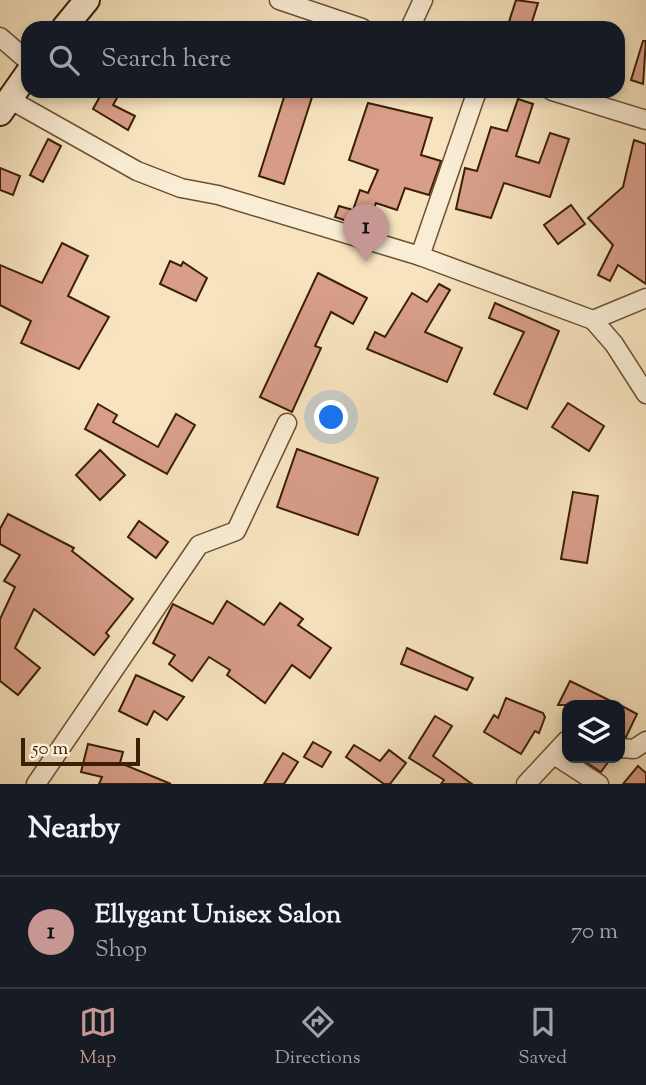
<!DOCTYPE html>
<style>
:root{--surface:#171b24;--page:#20242c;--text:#f1f3f6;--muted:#9ea1a6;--line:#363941;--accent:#c59692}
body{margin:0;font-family:"Sorts Mill Goudy",serif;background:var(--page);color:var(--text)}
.controls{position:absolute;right:21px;bottom:21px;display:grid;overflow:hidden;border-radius:14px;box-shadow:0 4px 10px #0003}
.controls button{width:63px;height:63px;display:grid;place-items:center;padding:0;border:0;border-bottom:2px solid var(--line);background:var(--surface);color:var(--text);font:35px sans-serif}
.scale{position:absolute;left:21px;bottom:18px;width:119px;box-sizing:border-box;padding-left:7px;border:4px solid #3c1f04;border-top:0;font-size:19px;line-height:24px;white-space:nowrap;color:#3c1f04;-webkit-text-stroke:5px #faedd5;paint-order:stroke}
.you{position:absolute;left:332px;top:418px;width:24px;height:24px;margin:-18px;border:5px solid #fff;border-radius:50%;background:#1a73e8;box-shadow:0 0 0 10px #1a73e833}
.badge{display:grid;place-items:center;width:46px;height:46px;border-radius:50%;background:var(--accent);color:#111;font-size:23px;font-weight:700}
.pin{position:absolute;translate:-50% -58px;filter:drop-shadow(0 2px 4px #0008)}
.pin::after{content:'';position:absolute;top:37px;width:24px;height:21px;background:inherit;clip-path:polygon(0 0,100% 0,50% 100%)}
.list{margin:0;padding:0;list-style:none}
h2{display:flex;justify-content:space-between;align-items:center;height:91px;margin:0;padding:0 28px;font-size:30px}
h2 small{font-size:23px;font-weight:400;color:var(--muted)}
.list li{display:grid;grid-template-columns:46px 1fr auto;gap:21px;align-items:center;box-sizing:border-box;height:112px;padding:0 28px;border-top:2px solid var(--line)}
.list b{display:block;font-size:26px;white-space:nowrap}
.list p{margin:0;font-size:23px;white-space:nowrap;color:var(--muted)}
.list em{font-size:23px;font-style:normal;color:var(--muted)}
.icon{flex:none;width:38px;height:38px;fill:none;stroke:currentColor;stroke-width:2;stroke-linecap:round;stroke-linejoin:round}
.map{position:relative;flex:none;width:646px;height:784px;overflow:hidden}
.search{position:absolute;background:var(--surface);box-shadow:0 4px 10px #0003;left:21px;right:21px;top:21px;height:77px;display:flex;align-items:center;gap:18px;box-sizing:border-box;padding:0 24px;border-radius:21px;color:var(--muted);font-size:26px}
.sheet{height:203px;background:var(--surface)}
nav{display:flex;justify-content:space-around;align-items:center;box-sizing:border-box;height:98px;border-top:2px solid var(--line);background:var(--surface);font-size:19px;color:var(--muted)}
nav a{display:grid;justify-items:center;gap:4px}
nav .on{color:var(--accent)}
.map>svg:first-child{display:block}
</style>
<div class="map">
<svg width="646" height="784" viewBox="0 0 646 784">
<rect width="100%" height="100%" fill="#f7e4bf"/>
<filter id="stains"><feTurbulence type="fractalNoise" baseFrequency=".00286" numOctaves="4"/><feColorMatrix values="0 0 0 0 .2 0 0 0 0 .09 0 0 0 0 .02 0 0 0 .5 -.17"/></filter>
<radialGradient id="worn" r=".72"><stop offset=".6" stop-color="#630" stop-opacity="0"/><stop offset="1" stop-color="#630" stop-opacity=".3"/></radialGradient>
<g fill="#d89e89" stroke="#3c1f04" stroke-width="2">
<polygon points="516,0 538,3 530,28 507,28"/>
<polygon points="643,41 646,41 643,84 631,80"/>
<polygon points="103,91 121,91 113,105 135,116 128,130 93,109"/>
<polygon points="286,91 314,91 284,184 259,176"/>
<polygon points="518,99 533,104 516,156 539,163 550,133 569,139 550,197 504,183 491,218 456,209 465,168 477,171 491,127 507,131"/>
<polygon points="368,103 432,118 421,155 441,161 429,195 405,188 397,210 376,203 368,224 355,219 353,223 335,217 339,206 353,210 360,190 368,193 378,170 349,160"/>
<polygon points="48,139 61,146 43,182 30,175"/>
<polygon points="634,140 646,144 646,284 618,265 610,281 598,275 613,245 588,218 623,187"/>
<polygon points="0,168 20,176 13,195 0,190"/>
<polygon points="571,205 585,224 558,244 544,225"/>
<polygon points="62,243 88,256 68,296 109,317 79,369 21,343 31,321 0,305 0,265 42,283"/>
<polygon points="170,261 181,266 183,262 207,278 196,301 160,284"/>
<polygon points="318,273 367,298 353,324 331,312 315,346 321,348 292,412 260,397"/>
<polygon points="439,284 450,290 425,332 462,348 447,382 367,349 375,332 385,337 412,293 427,302"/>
<polygon points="495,303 559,331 527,409 494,394 524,332 489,318"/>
<polygon points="568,403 604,426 589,451 552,427"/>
<polygon points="98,404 117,415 113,422 158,447 176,414 195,425 167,474 85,429"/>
<polygon points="297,449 378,478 358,535 277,507"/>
<polygon points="100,450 125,475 100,500 76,475"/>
<polygon points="573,492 598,496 587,563 561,559"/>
<polygon points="8,514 74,548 72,551 133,599 106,633 109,636 94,655 34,609 15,648 40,668 18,695 0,681 0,619 15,587 4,581 20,555 0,544 0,529"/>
<polygon points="139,521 168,542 156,558 128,537"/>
<polygon points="227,601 264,625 280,603 303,619 298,625 331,648 310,678 292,665 265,703 227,675 230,670 209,657 192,681 169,664 175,655 153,643 173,604 213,624"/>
<polygon points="407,648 473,678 467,690 401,664"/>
<polygon points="136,675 184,697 167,720 154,711 147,725 119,711"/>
<polygon points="570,681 619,705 558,705"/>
<polygon points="506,698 543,713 545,717 539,733 535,731 521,754 484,732 494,715 498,718"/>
<polygon points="620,705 637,714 626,737 620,737"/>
<polygon points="435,716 452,726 433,756 472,784 441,784 444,780 409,758"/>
<polygon points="313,742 331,752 322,767 304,757"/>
<polygon points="88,744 123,752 120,763 171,784 99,784 102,777 81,772"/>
<polygon points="354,745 380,761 389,750 406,763 390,784 384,784 346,757"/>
<polygon points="283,753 298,762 284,784 264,784"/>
<polygon points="579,758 611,758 601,772"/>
<polygon points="638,766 646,773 646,784 623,784"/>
</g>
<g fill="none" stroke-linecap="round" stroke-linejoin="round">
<defs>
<g id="street">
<polyline points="279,0 362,28"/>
<polyline points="410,28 423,0"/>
<polyline points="0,37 28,61"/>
<polyline points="552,91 646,120"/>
<polyline points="9,99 137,171 181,188 218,195 420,256 593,320 646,298"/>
<polyline points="420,256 477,91"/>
<polyline points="593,320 614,344 646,394"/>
<polyline points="620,748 634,749 646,741"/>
<polyline points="554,755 599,784"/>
<polyline points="36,784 199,545 236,531 287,423"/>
<polyline points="526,784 567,740"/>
</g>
<g id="secondary">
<polyline points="64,28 87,0"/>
<polyline points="0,113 28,73"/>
</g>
</defs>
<use href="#street" stroke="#6b5033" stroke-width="21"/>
<use href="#secondary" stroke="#3c1f04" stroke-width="28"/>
<use href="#street" stroke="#faedd5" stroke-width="18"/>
<use href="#secondary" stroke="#faedd5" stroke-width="24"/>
</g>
<rect width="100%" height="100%" filter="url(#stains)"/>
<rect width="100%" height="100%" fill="url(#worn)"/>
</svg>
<div class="controls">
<button><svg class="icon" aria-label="layers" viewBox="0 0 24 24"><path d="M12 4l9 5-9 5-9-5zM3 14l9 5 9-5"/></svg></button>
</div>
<div class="scale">50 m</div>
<div class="you"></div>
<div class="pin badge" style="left:366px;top:262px">1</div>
<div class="search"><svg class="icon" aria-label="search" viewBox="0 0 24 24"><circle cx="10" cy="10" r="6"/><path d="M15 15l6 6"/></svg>Search here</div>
</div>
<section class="sheet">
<h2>Nearby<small></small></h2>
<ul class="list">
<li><span class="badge">1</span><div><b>Ellygant Unisex Salon</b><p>Shop</p></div><em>70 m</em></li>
</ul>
</section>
<nav>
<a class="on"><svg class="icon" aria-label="map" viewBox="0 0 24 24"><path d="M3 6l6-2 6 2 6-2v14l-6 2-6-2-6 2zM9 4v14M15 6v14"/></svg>Map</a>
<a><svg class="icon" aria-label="directions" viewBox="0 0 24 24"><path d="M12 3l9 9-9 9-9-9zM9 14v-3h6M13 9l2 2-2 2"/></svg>Directions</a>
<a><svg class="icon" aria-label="saved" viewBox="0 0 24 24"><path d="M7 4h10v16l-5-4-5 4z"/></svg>Saved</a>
</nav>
